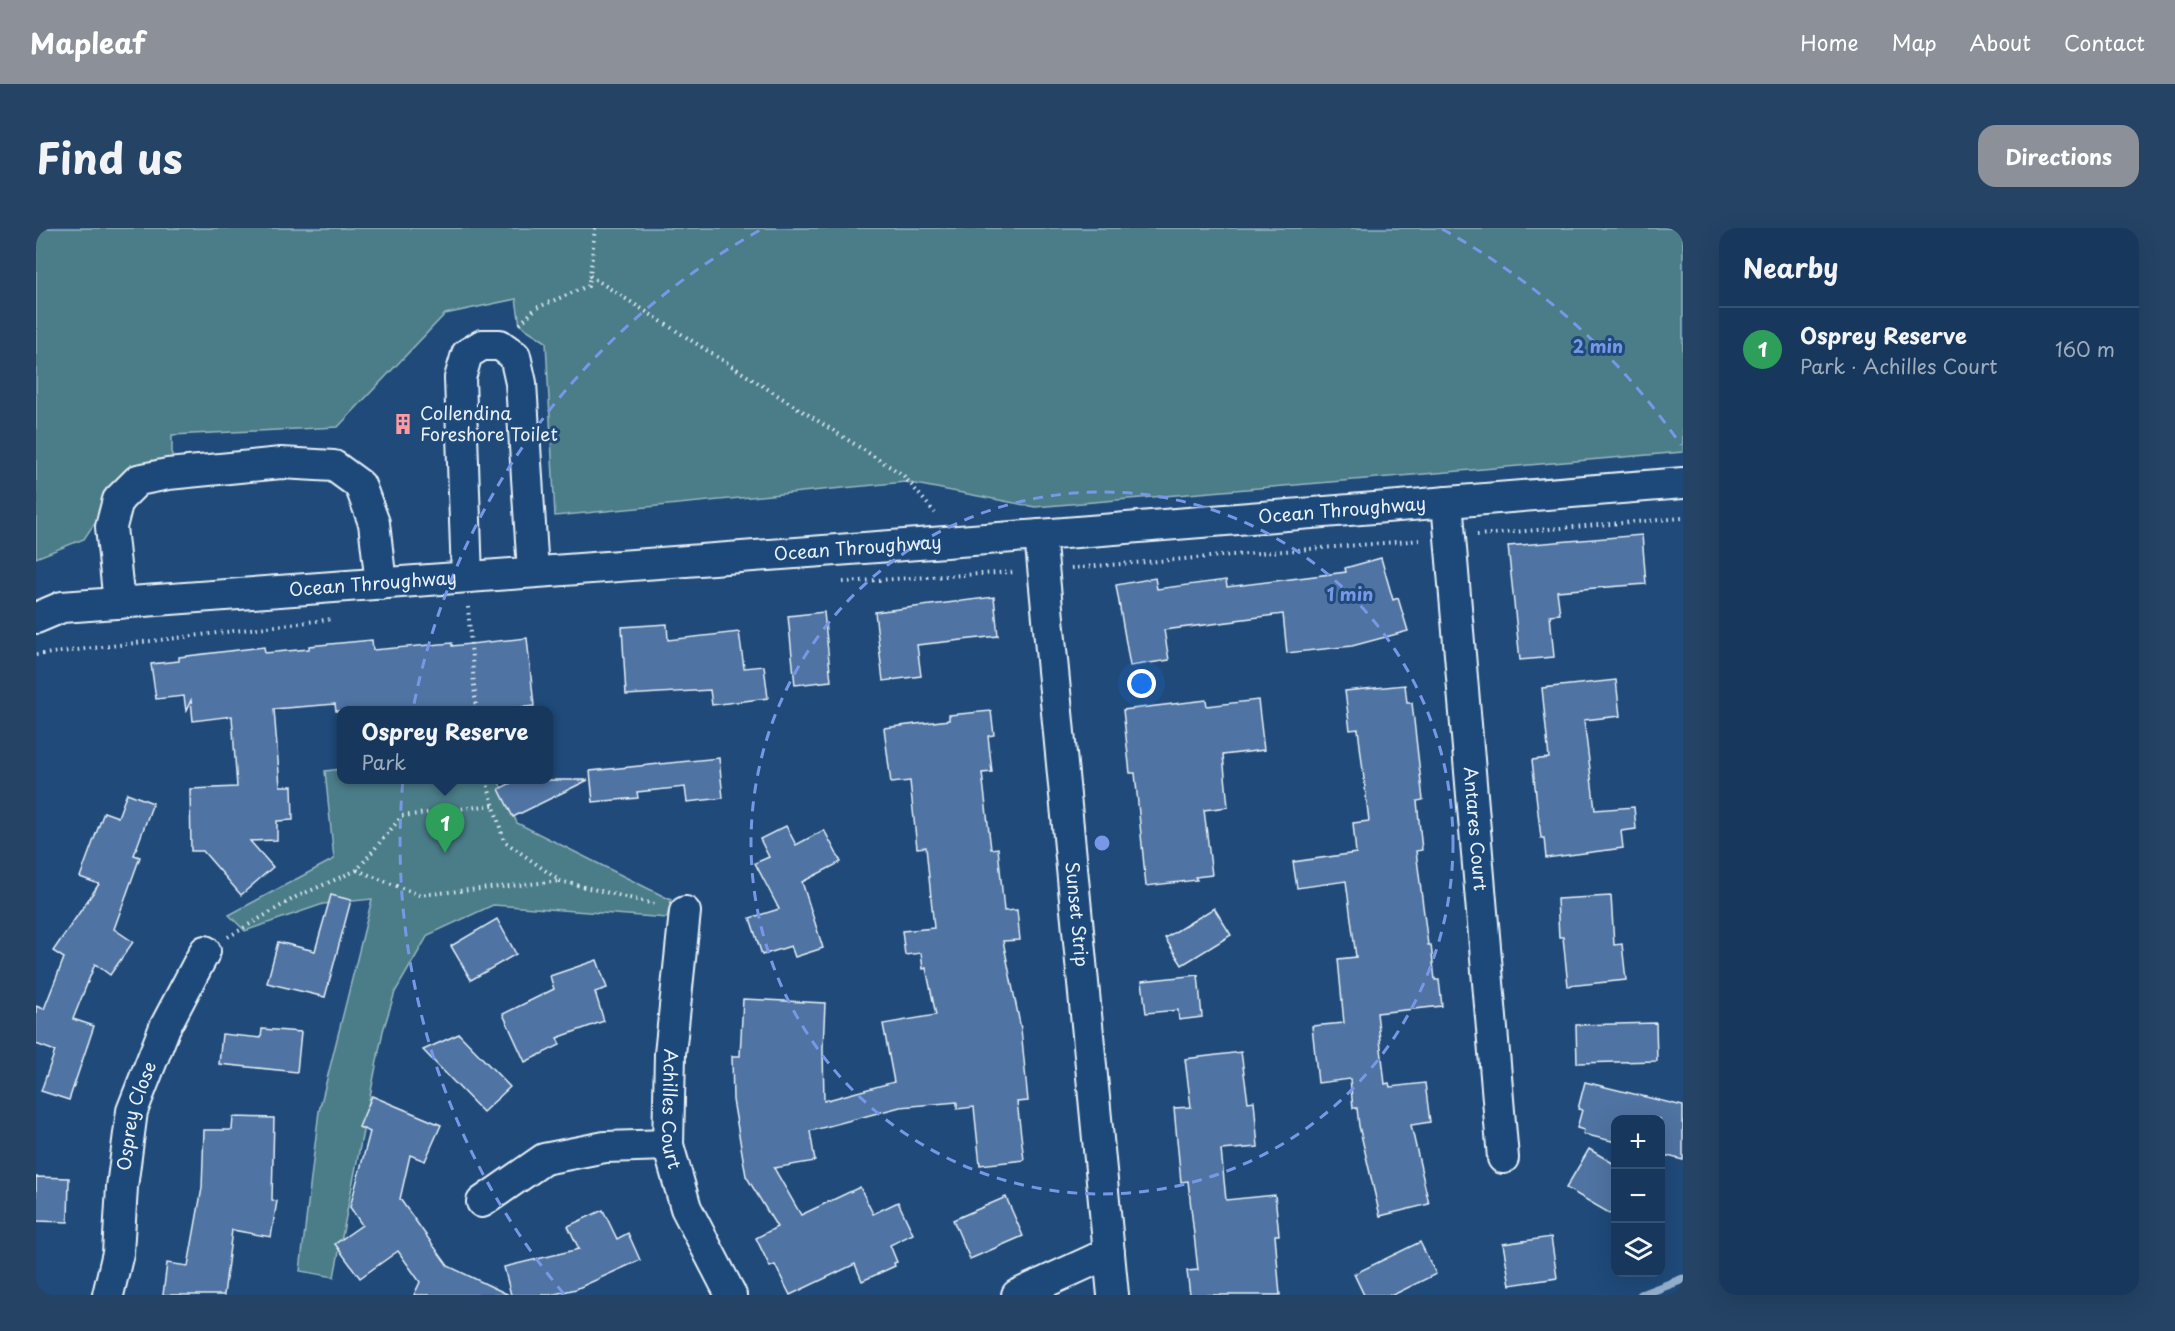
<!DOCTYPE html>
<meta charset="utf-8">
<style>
:root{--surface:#17385c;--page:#244365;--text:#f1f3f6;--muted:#9eacbb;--line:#365272;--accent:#8c9099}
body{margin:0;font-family:"Playpen Sans",sans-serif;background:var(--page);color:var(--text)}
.controls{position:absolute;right:18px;bottom:18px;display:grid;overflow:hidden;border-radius:12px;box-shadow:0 6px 24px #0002}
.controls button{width:54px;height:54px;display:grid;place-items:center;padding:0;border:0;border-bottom:2px solid var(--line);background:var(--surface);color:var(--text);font:30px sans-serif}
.you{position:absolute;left:1106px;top:456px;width:21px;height:21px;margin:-15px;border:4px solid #fff;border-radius:50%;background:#1a73e8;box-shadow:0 0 0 9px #1a73e833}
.badge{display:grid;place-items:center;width:39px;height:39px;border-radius:50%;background:var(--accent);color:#fff;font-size:20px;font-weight:700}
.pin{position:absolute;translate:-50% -50px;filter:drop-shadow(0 2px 3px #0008)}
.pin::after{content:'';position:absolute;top:32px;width:21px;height:18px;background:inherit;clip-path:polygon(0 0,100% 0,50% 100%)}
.popup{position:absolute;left:301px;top:478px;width:216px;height:78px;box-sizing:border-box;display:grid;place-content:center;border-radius:12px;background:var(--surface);filter:drop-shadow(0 2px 4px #0005);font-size:20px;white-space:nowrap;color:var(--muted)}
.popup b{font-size:22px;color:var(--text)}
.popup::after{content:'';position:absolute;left:50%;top:100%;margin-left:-12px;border:12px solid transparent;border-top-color:var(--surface)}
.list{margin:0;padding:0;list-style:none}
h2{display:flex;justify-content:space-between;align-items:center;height:78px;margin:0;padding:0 24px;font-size:26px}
h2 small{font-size:20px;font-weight:400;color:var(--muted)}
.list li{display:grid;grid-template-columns:39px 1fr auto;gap:18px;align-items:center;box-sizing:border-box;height:84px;padding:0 24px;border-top:2px solid var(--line)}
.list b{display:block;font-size:22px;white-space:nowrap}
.list p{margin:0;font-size:20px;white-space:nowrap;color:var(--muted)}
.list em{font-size:20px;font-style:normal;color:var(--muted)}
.icon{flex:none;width:33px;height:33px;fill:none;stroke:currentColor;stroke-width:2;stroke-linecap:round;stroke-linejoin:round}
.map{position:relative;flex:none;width:1647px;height:1067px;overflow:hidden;border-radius:18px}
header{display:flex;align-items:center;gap:36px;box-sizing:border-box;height:84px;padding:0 30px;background:var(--accent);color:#fff}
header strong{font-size:28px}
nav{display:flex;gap:33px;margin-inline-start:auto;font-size:21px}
.intro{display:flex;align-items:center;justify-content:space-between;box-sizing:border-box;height:144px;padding:0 36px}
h1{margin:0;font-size:42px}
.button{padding:15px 27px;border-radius:18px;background:var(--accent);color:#fff;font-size:21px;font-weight:700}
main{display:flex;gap:36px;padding:0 36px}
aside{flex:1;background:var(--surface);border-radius:18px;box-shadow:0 6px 24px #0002}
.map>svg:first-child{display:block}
</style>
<header>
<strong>Mapleaf</strong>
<nav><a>Home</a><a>Map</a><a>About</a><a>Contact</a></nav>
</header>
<div class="intro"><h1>Find us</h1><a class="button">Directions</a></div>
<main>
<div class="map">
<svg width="1647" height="1067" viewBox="0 0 1647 1067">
<rect width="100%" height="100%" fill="#1f4a7a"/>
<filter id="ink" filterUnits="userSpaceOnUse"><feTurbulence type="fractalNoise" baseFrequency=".0167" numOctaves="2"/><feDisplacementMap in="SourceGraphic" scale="12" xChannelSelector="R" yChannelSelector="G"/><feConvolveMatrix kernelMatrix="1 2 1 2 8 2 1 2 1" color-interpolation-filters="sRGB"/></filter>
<g filter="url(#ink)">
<g fill="#4c7d89" stroke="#9ab7c0" stroke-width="1.5">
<polygon points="0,0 1647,0 1647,224 999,279 869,254 519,288 510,114 484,97 480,71 409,86 302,199 136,207 136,234 95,241 48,311 0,330"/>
<polygon points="305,541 306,552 462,552 481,595 635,672 631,690 457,677 392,707 359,764 347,803 298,1049 264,1043 283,883 336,671 287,676 209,703 193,687 298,631 289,543"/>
</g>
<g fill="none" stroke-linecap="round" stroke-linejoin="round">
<polyline stroke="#94b0cc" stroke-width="9" points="1605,1067 1647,1051"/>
</g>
<g fill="#4f73a2" stroke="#e8f1f8" stroke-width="1.5">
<polygon points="1606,307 1610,356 1521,363 1524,386 1514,387 1518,429 1484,432 1472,318"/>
<polygon points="1345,330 1357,372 1362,370 1372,403 1316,418 1251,425 1247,386 1200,392 1200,393 1128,402 1133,432 1094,438 1080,357 1119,350 1121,361 1190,352 1191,359 1310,344 1309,340"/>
<polygon points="958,369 962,408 881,417 885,448 847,453 839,384"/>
<polygon points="788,384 795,453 759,457 752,388"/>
<polygon points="631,396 632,412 703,404 708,440 728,438 732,470 676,477 674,462 590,467 586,399"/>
<polygon points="491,410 498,478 455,483 300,483 299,476 238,481 244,558 256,558 257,592 241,593 241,612 214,613 237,639 205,667 167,623 155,623 154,561 201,559 196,488 157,493 155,472 150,483 148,468 120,471 115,436 143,433 143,429 228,419 229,425 273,421 273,418 336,412 337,422 416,415 416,418"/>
<polygon points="1580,452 1584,488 1548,492 1559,582 1598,579 1600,601 1585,603 1587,620 1510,630 1508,610 1505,610 1496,532 1513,530 1506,460"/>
<polygon points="1369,457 1371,475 1376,475 1387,572 1381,573 1386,622 1380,623 1392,717 1395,717 1399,752 1403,752 1406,778 1341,785 1349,856 1353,855 1354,859 1389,855 1394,894 1375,897 1393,976 1344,988 1323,898 1321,880 1317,880 1314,851 1282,855 1276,798 1308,795 1302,731 1320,729 1310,653 1261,660 1257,634 1320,625 1317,595 1333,593 1322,501 1314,502 1309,463"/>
<polygon points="1170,472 1171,478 1222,472 1228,522 1187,527 1192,579 1168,582 1176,647 1159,649 1161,652 1110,658 1099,545 1094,545 1087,482"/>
<polygon points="955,483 958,507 952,508 956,544 946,545 955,621 962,620 968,683 981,682 984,712 967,713 985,801 992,873 981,874 988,932 944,937 938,879 921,881 921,874 864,879 774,903 779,933 738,940 765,987 824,959 837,986 862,974 877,1006 854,1017 861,1034 858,1035 859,1038 826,1053 819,1036 754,1067 739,1037 734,1039 720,1010 741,999 710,948 697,872 696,828 704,828 707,771 789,775 787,820 788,873 858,854 847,796 900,787 890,740 887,741 885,725 869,727 866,703 898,700 890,619 881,620 874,553 855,555 848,500 913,492 913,487"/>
<polygon points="683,530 687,570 651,574 649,559 601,564 602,570 557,574 554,543"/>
<polygon points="481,552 552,552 477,589 463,561"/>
<polygon points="91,565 117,575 98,627 104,629 78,701 97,714 74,747 59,736 37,791 58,798 33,872 5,863 19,823 0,816 0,778 8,781 28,730 17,723 63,656 44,649 68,584 82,589"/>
<polygon points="750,598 760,617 788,602 805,634 766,654 787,720 759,729 755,718 726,727 714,690 743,681 719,635 733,629 724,611"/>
<polygon points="295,667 315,672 289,769 231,755 242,714 279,723"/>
<polygon points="1575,668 1578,717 1586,716 1590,752 1532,758 1527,709 1523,709 1521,671"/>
<polygon points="1178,680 1195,707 1146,737 1129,710"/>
<polygon points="461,691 480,726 435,752 415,718"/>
<polygon points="561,732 571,760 559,764 568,793 521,810 524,817 489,834 467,786 518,761 514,748"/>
<polygon points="1162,747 1166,789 1143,792 1142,782 1110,785 1106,753"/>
<polygon points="1620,795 1621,833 1541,835 1540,797"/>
<polygon points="226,801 265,804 261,844 183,836 186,806 225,810"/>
<polygon points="423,806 474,859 447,884 387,822"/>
<polygon points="1205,824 1212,874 1218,873 1222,919 1185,922 1190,972 1239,967 1243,1007 1239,1007 1244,1067 1154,1067 1151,1043 1162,1042 1152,953 1145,954 1138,880 1155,879 1149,831"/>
<polygon points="1549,854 1647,878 1647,932 1624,926 1624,891 1580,891 1580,914 1547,906 1548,902 1541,900 1546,882 1542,881"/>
<polygon points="336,868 405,897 389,933 374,927 364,971 412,1038 473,1067 378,1067 384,1054 362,1023 324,1050 299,1016 326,997 314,979 334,904 323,899"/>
<polygon points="197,889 238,890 236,972 241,973 235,1009 196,1002 188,1067 127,1067 131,1035 152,1038 166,960 168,902 196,902"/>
<polygon points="1553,921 1580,937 1580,989 1530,960"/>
<polygon points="0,949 33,950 32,994 0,993"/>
<polygon points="970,969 987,1008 934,1031 917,992"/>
<polygon points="567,982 581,1011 592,1005 604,1032 540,1061 515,1067 475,1067 468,1039 543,1021 532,998"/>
<polygon points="1515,1009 1521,1050 1474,1057 1467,1016"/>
<polygon points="1384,1014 1400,1046 1357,1067 1328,1067 1318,1046"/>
</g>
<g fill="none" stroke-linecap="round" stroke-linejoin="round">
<defs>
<g id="minor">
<path id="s1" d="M1411,274L1467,930"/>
<path id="s2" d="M1004,307L1077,1067"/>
<polyline points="431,349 424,150 431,126 446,117 464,117 479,128 485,155 497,344"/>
<polyline points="83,375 75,299 82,272 102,252 132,246 245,235 298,238 324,257 338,295 345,356"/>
<path id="s3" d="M0,390L26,379L1004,307L1647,255"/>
<path id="s4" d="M649,684L634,826L632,917L650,980L695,1067"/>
<polyline points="446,974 508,931 569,919 632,917"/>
<path id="s5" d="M72,1067L82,1025L86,959L96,883L129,799L169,723"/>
<polyline points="981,1067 1073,1025"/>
</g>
</defs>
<use href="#minor" stroke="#e8f1f8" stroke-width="34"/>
<g stroke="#e8f1f8" stroke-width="4" stroke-dasharray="1.5 4.5" stroke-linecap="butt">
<polyline points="559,0 554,48 867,247 899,285"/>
<polyline points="484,96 500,80 552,58 554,48"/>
<polyline points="1441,307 1647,290"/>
<polyline points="1035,340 1386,312"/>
<polyline points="807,354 979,344"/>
<polyline points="432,379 440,482"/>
<polyline points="0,427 297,391"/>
<polyline points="450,552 468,613 524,653 622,677"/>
<polyline points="321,642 383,667 524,653"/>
<polyline points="192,709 260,669 321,642 366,588 457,577"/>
</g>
<use href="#minor" stroke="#1f4a7a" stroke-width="30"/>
</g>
</g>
<g fill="none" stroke="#7897e6" stroke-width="3" stroke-dasharray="10 8">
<circle cx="1066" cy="615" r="351"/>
<path d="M528 1066A702 702 0 0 1 726 1M1406 1A702 702 0 0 1 1645 217"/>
</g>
<defs>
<symbol id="building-bare" viewBox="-9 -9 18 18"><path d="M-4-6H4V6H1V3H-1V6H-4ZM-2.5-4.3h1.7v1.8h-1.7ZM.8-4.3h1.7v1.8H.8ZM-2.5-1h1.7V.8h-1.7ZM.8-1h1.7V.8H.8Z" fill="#ff9aa2" stroke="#1f4a7a" stroke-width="2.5" paint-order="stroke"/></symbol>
</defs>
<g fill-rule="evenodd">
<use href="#building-bare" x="352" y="181" width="30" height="30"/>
</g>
<g text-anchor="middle" stroke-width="6" stroke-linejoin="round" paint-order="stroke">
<g font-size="18" fill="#e8f1f8" stroke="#1f4a7a" text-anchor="start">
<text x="384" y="192">Collendina<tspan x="384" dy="21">Foreshore Toilet</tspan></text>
</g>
<g font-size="18" fill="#e8f1f8" stroke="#1f4a7a">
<text dy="6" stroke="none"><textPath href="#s3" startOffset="1312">Ocean Throughway</textPath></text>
<text dy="6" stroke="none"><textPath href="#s3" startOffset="826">Ocean Throughway</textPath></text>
<text dy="6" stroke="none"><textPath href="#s3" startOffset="340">Ocean Throughway</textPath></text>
<text dy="6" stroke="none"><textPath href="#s1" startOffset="328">Antares Court</textPath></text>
<text dy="6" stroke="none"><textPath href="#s2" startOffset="381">Sunset Strip</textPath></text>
<text dy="6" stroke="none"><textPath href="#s4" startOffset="198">Achilles Court</textPath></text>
<text dy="6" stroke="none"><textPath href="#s5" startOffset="182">Osprey Close</textPath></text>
</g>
</g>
<circle cx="1066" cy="615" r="9" fill="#7897e6" stroke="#1f4a7a" stroke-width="3"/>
<g font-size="18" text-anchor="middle" font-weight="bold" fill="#7897e6" stroke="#1f4a7a" stroke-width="6" stroke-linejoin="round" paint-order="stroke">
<text x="1562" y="125">2 min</text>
<text x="1314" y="373">1 min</text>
</g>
</svg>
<div class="controls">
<button>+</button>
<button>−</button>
<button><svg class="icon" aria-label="layers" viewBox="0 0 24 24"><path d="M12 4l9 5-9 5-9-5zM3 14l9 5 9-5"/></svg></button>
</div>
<div class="you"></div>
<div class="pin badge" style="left:409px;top:625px;background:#2e9e5b">1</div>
<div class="popup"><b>Osprey Reserve</b>Park</div>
</div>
<aside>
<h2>Nearby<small></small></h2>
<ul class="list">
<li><span class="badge" style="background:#2e9e5b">1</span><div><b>Osprey Reserve</b><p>Park · Achilles Court</p></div><em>160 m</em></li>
</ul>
</aside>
</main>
